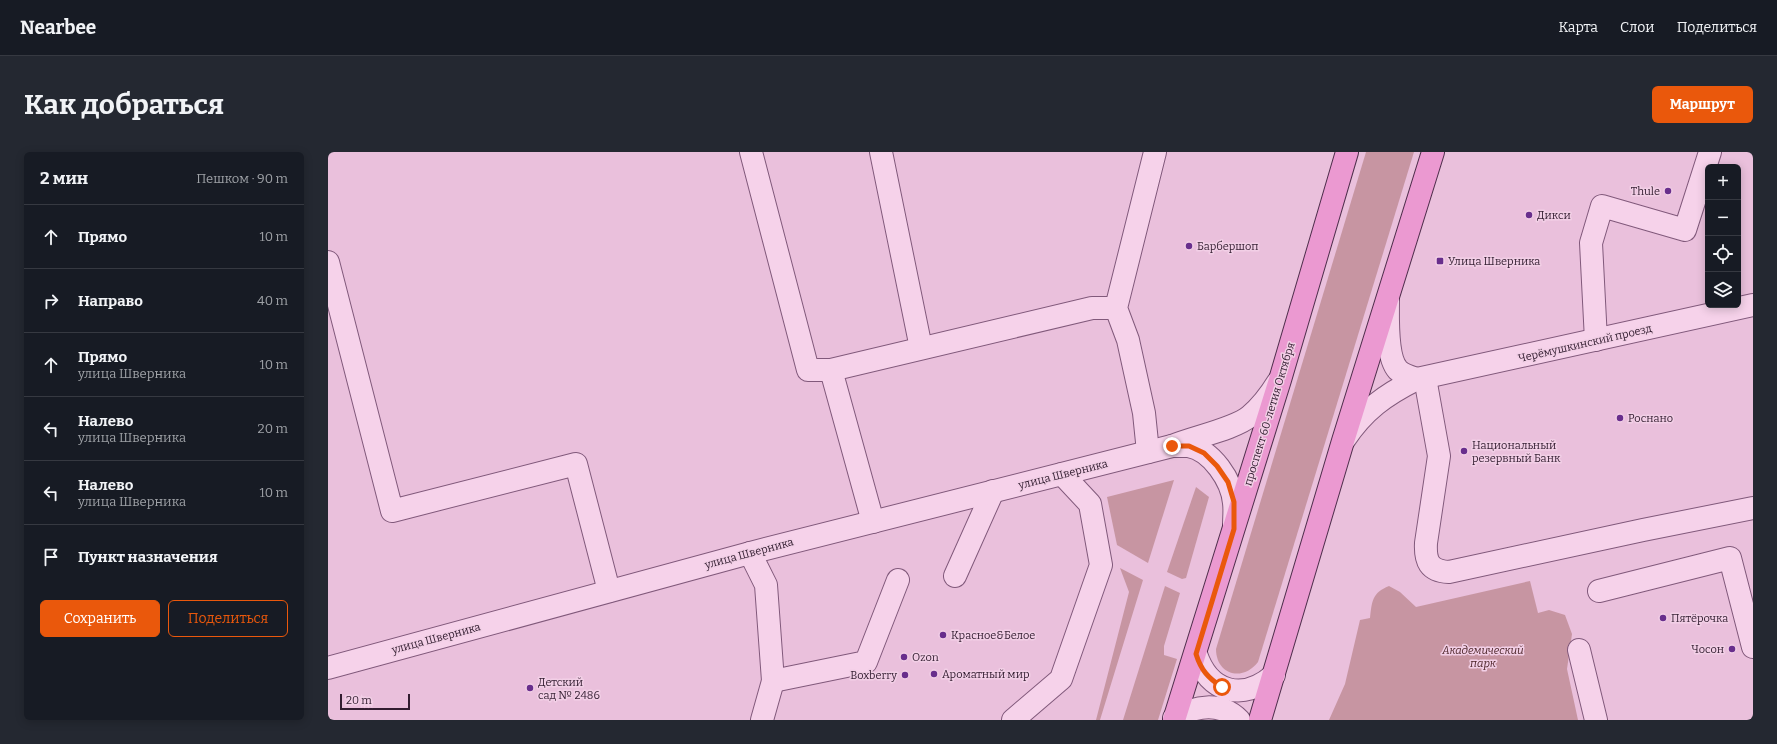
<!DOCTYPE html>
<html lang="ru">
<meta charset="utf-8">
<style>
:root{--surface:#171b24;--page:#242831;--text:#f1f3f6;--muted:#9ea1a6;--line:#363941;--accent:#ea580c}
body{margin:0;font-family:Bitter,serif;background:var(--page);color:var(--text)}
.controls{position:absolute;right:12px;top:12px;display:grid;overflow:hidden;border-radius:6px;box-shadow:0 2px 10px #0003}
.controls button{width:36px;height:36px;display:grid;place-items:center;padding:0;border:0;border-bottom:1px solid var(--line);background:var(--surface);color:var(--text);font:20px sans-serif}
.scale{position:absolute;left:12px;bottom:10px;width:70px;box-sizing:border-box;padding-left:4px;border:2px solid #321d30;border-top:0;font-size:11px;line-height:14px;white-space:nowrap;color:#321d30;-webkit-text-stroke:3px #f2cfe6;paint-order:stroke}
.stop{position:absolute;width:12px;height:12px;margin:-9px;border:3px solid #ea580c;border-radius:50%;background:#fff}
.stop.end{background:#ea580c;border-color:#fff;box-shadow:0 1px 4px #0008}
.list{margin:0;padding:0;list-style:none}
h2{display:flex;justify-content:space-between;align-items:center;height:52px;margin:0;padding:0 16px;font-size:17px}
h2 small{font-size:13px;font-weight:400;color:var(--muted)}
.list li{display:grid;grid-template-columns:26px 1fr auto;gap:12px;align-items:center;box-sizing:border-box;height:64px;padding:0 16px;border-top:1px solid var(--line)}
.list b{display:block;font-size:15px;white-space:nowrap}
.list p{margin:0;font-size:13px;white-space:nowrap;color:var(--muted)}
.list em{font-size:13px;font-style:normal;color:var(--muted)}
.actions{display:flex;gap:8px;padding:12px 16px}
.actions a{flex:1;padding:9px 0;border:1px solid var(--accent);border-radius:6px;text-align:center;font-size:14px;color:var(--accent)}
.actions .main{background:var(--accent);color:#fff}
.icon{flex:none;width:22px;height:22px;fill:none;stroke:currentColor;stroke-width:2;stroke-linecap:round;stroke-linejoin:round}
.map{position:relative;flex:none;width:1425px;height:568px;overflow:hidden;border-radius:6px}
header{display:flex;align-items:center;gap:24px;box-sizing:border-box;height:56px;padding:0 20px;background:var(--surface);border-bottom:1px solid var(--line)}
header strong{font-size:19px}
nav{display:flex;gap:22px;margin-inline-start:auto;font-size:14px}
.intro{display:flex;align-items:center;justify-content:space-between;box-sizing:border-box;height:96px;padding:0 24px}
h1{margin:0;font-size:28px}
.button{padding:10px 18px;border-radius:6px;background:var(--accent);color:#fff;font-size:14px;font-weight:700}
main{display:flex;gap:24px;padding:0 24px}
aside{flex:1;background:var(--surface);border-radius:6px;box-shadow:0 2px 10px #0003}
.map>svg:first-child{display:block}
</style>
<header>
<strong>Nearbee</strong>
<nav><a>Карта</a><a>Слои</a><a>Поделиться</a></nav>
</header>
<div class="intro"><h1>Как добраться</h1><a class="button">Маршрут</a></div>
<main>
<aside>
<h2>2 мин<small>Пешком · 90 m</small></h2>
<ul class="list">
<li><svg class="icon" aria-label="ahead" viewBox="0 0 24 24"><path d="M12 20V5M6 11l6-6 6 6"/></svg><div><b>Прямо</b></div><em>10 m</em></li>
<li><svg class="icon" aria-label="right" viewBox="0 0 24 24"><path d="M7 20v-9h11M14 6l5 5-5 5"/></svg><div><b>Направо</b></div><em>40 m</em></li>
<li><svg class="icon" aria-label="ahead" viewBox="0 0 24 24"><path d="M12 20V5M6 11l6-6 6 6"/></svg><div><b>Прямо</b><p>улица Шверника</p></div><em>10 m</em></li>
<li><svg class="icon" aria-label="left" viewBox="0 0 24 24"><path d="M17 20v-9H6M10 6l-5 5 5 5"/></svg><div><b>Налево</b><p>улица Шверника</p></div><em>20 m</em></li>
<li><svg class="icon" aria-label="left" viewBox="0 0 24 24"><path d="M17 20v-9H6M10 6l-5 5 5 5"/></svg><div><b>Налево</b><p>улица Шверника</p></div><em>10 m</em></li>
<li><svg class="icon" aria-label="arrive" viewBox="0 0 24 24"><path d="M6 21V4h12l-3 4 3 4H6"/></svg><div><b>Пункт назначения</b></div></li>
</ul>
<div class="actions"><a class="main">Сохранить</a><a>Поделиться</a></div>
</aside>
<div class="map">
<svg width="1425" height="568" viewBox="0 0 1425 568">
<rect width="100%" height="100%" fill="#eac0dc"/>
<g fill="#c795a2">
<path d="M1038,0H1086L930,510C915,530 888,523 888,497Z"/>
<polygon points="846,328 820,411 789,393 779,345"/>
<polygon points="868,335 881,345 858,426 854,427 839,420"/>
<polygon points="792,416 815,428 772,568 768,568 801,440"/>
<path d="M1202,429L1210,461L1221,458L1237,463L1244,482L1239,517L1250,568H1001L1017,532L1032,468L1042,466C1044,449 1044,441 1061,434L1072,440L1088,455Z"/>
<polygon points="837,434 852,441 836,494 836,503 849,507 830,568 795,568"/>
</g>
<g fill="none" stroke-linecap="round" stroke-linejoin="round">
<defs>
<g id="minor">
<polyline points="423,0 480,218 503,218"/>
<polyline points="553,0 593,196"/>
<polyline points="0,110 64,359 248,312 281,439"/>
<path d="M1060,149C1060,166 1058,205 1070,218C1075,223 1083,225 1089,227"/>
<polyline points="1268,188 1263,91 1274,54 1357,78 1382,0"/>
<path d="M1097,226L1111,304L1098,391C1097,409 1101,419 1121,420L1315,378L1425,356"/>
<path d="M1016,288C1036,258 1057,243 1089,227L1425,153"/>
<path d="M844,294C849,294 855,294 860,294C884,298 904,329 906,351C907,358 906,366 906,373"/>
<polyline points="820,300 816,261 800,188 788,156 827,0"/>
<polyline points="545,370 503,218 764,156 788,156"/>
<polyline points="422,401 438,433 445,529 538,510 570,428"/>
<polyline points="627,424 665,339"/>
<polyline points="1271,439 1402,406 1425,495"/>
<polyline points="1251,498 1268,568"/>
<path d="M868,502C881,541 915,550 946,523"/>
<path d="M0,516L422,401L844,294C865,285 907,277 922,264C934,254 942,243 950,230"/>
<path d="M846,566C867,554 892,549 911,568"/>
<polyline points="434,568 445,529"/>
<polyline points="685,568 733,527 773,413 762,352 734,322"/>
</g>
<g id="major">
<polyline points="846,568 952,228 1019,0"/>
<polyline points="932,568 1015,289 1105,0"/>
</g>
</defs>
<use href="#minor" stroke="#81597b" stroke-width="24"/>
<use href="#major" stroke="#4f2e4c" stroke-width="24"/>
<use href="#minor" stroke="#f6d2ea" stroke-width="22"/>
<use href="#major" stroke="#eb99d1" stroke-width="22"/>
</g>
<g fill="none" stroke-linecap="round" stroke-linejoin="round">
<path stroke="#ea580c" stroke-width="5" d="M844,294H861L876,301L889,314L900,330L906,350V377L868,502C873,518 880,526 894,535"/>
</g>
<g fill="#682e8c" stroke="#f2cfe6" stroke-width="1.5">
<circle cx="1340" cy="39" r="4"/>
<circle cx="1201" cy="63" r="4"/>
<circle cx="861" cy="94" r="4"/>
<rect x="1108" y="105" width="8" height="8" rx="2"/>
<circle cx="1292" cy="266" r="4"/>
<circle cx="1136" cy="299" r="4"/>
<circle cx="1335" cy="466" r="4"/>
<circle cx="615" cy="483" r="4"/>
<circle cx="1404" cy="497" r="4"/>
<circle cx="576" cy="505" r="4"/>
<circle cx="606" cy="522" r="4"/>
<circle cx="577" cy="523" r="4"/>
<circle cx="202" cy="536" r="4"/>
</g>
<g text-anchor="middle" stroke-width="3" stroke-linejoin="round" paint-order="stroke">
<g font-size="11" fill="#321d30" stroke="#f2cfe6" text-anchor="start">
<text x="1332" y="43" text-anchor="end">Thule</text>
<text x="1209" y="67">Дикси</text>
<text x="869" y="98">Барбершоп</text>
<text x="1120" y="113">Улица Шверника</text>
<text x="1300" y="270">Роснано</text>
<text x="1144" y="297">Национальный<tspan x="1144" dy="13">резервный Банк</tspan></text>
<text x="1343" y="470">Пятёрочка</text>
<text x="623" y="487">Красное&amp;Белое</text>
<text x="1396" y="501" text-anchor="end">Чосон</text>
<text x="584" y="509">Ozon</text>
<text x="614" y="526">Ароматный мир</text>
<text x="569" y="527" text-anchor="end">Boxberry</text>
<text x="210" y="534">Детский<tspan x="210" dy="13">сад № 2486</tspan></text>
</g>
<g font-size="11" fill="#321d30" stroke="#f2cfe6">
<text transform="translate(1257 191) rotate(-13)" y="4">Черёмушкинский проезд</text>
<text transform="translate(941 262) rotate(-73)" y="4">проспект 60-летия Октября</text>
<text transform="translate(735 322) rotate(-14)" y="4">улица Шверника</text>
<text transform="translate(421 401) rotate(-15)" y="4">улица Шверника</text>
<text transform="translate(108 486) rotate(-15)" y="4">улица Шверника</text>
</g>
<g font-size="11" font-style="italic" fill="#4d2529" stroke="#f2cfe6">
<text x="1155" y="502">Академический<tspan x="1155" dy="13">парк</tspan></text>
</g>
</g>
</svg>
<div class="controls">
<button>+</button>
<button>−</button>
<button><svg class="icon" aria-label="locate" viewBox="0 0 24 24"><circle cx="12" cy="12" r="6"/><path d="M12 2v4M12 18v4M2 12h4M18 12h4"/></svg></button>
<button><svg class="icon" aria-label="layers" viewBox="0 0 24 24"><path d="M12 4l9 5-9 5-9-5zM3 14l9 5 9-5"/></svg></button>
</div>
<div class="scale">20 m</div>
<div class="stop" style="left:894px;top:535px"></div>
<div class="stop end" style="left:844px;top:294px"></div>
</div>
</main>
